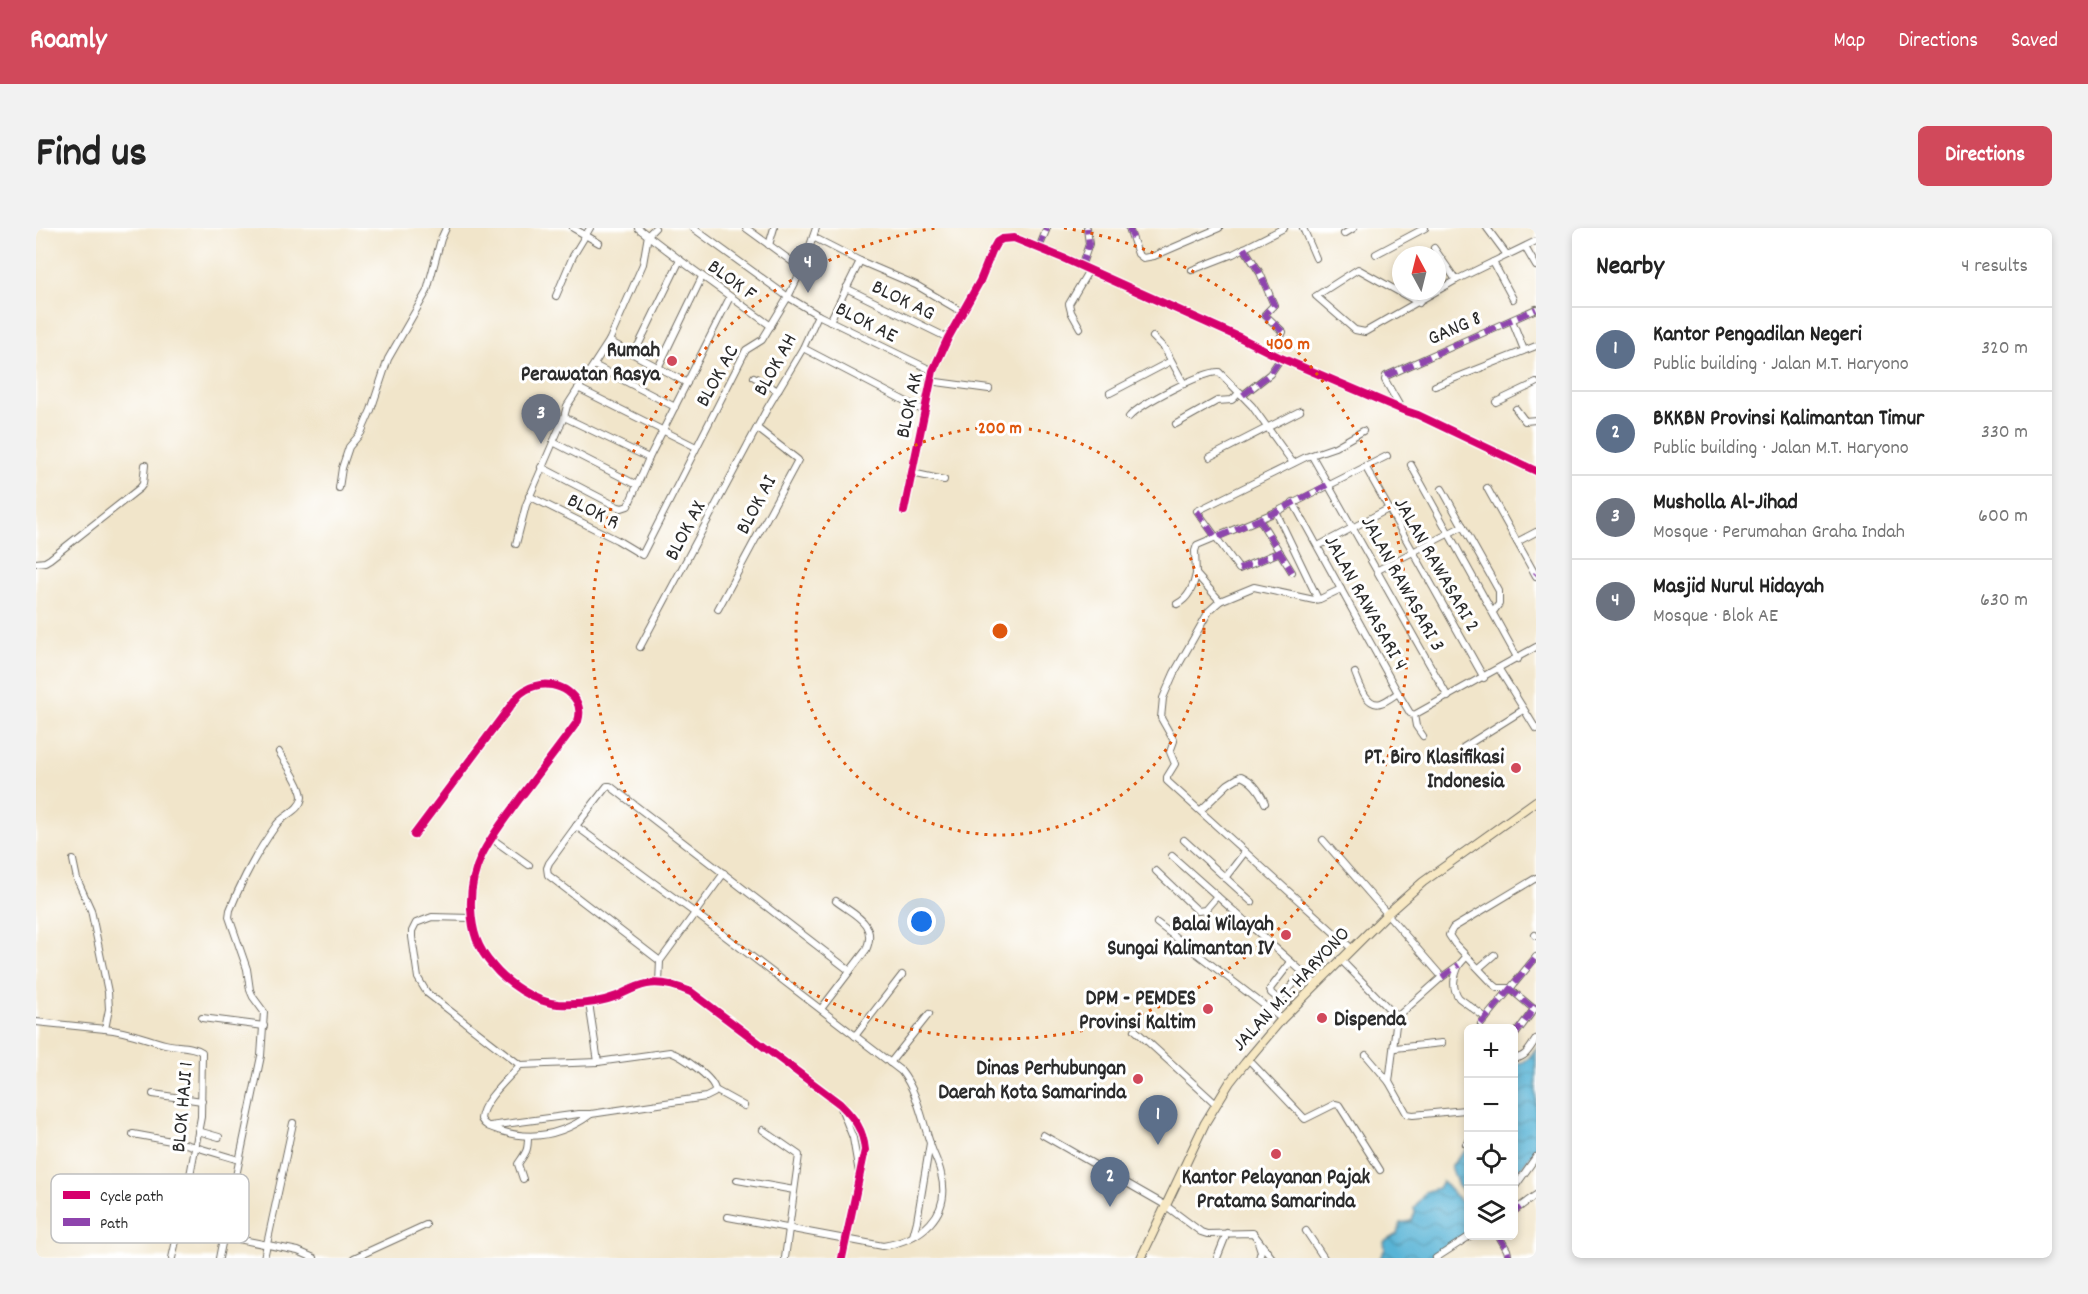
<!DOCTYPE html>
<meta charset="utf-8">
<style>
:root{--surface:#fff;--page:#f2f2f2;--text:#222;--muted:#767676;--line:#e0e0e0;--accent:#d1495b}
body{margin:0;font-family:Dekko,sans-serif;background:var(--page);color:var(--text)}
.controls{position:absolute;right:18px;bottom:18px;display:grid;overflow:hidden;border-radius:9px;box-shadow:0 3px 9px #0003}
.controls button{width:54px;height:54px;display:grid;place-items:center;padding:0;border:0;border-bottom:2px solid var(--line);background:var(--surface);color:var(--text);font:30px sans-serif}
.compass{position:absolute;left:1356px;top:18px;width:54px;height:54px;border-radius:50%;background:var(--surface);box-shadow:0 3px 9px #0003;rotate:353deg}
.you{position:absolute;left:886px;top:694px;width:21px;height:21px;margin:-15px;border:4px solid #fff;border-radius:50%;background:#1a73e8;box-shadow:0 0 0 9px #1a73e833}
.badge{display:grid;place-items:center;width:39px;height:39px;border-radius:50%;background:var(--accent);color:#fff;font-size:20px;font-weight:700}
.pin{position:absolute;translate:-50% -50px;filter:drop-shadow(0 2px 3px #0008)}
.pin::after{content:'';position:absolute;top:32px;width:21px;height:18px;background:inherit;clip-path:polygon(0 0,100% 0,50% 100%)}
.list{margin:0;padding:0;list-style:none}
h2{display:flex;justify-content:space-between;align-items:center;height:78px;margin:0;padding:0 24px;font-size:26px}
h2 small{font-size:20px;font-weight:400;color:var(--muted)}
.list li{display:grid;grid-template-columns:39px 1fr auto;gap:18px;align-items:center;box-sizing:border-box;height:84px;padding:0 24px;border-top:2px solid var(--line)}
.list b{display:block;font-size:22px;white-space:nowrap}
.list p{margin:0;font-size:20px;white-space:nowrap;color:var(--muted)}
.list em{font-size:20px;font-style:normal;color:var(--muted)}
.icon{flex:none;width:33px;height:33px;fill:none;stroke:currentColor;stroke-width:2;stroke-linecap:round;stroke-linejoin:round}
.map{position:relative;flex:none;width:1500px;height:1030px;overflow:hidden;border-radius:9px}
header{display:flex;align-items:center;gap:36px;box-sizing:border-box;height:84px;padding:0 30px;background:var(--accent);color:#fff}
header strong{font-size:28px}
nav{display:flex;gap:33px;margin-inline-start:auto;font-size:21px}
.intro{display:flex;align-items:center;justify-content:space-between;box-sizing:border-box;height:144px;padding:0 36px}
h1{margin:0;font-size:42px}
.button{padding:15px 27px;border-radius:9px;background:var(--accent);color:#fff;font-size:21px;font-weight:700}
main{display:flex;gap:36px;padding:0 36px}
aside{flex:1;background:var(--surface);border-radius:9px;box-shadow:0 3px 9px #0003}
.map>svg:first-child{display:block}
</style>
<header>
<strong>Roamly</strong>
<nav><a>Map</a><a>Directions</a><a>Saved</a></nav>
</header>
<div class="intro"><h1>Find us</h1><a class="button">Directions</a></div>
<main>
<div class="map">
<svg width="1500" height="1030" viewBox="0 0 1500 1030">
<defs>
<pattern id="water-waves" width="16" height="10" patternUnits="userSpaceOnUse" patternTransform="scale(1.5)"><rect width="16" height="10" fill="#58b4d6"/><path d="M0 5q4-4 8 0t8 0" fill="none" stroke="#4993ae"/></pattern>
</defs>
<rect width="100%" height="100%" fill="#fff"/>
<filter id="ink" filterUnits="userSpaceOnUse"><feTurbulence type="fractalNoise" baseFrequency=".0167" numOctaves="2"/><feDisplacementMap in="SourceGraphic" scale="12" xChannelSelector="R" yChannelSelector="G"/><feConvolveMatrix kernelMatrix="1 2 1 2 8 2 1 2 1" color-interpolation-filters="sRGB"/></filter>
<filter id="wash" filterUnits="userSpaceOnUse"><feTurbulence type="fractalNoise" baseFrequency=".008" numOctaves="4" result="noise"/><feDisplacementMap in="SourceGraphic" scale="24" xChannelSelector="R" yChannelSelector="G"/><feGaussianBlur stdDeviation="1.35" result="paint"/><feColorMatrix in="noise" values="0 0 0 0 0 0 0 0 0 0 0 0 0 0 0 0 0 1.4 0 .05"/><feComposite in="paint" operator="in"/></filter>
<g filter="url(#wash)">
<rect width="100%" height="100%" fill="#f1e5ca"/>
<g fill="url(#water-waves)" stroke="#427080" stroke-width="1.5">
<path d="M1500,820V920L1478,950V835C1489,837 1495,828 1500,820Z"/>
<polygon points="1432,920 1432,968 1422,958 1415,938"/>
<polygon points="1406,953 1425,974 1432,975 1432,1004 1395,1030 1344,1030 1349,1021 1348,1014 1361,1006 1364,995 1375,993 1379,985 1378,980 1389,964 1402,960"/>
</g>
</g>
<g filter="url(#ink)">
<g fill="none" stroke-linecap="round" stroke-linejoin="round">
<defs>
<g id="street">
<polyline points="537,0 563,15"/>
<polyline points="602,0 644,32 735,98"/>
<polyline points="657,0 752,69 782,87 897,143"/>
<polyline points="710,0 766,41"/>
<polyline points="1093,0 1102,26 1107,30 1118,28 1183,0"/>
<polyline points="1267,0 1280,30"/>
<polyline points="1451,0 1471,27"/>
<polyline points="1308,6 1318,0"/>
<polyline points="612,7 619,0"/>
<polyline points="777,9 824,33 880,57 926,84"/>
<polyline points="733,17 738,0"/>
<polyline points="1489,19 1500,38"/>
<polyline points="1003,20 1011,0"/>
<polyline points="1208,20 1224,45 1238,77 1230,85 1229,87 1247,104 1237,125"/>
<polyline points="1398,20 1420,52"/>
<polyline points="1340,26 1389,0"/>
<polyline points="1457,34 1477,71"/>
<polyline points="1045,39 1053,16 1051,0"/>
<polyline points="1156,42 1197,26 1248,0"/>
<polyline points="810,60 912,110"/>
<polyline points="520,68 537,28 554,0"/>
<polyline points="1383,75 1322,41 1280,68 1319,102 1329,104 1420,52 1500,13"/>
<polyline points="1476,92 1488,122"/>
<polyline points="794,93 824,33"/>
<polyline points="1044,100 1035,84 1033,76 1053,42"/>
<polyline points="1117,109 1129,121 1148,156"/>
<polyline points="573,113 651,155"/>
<polyline points="767,120 888,183"/>
<polyline points="598,126 644,32"/>
<polyline points="558,137 639,179"/>
<polyline points="623,138 666,49"/>
<polyline points="718,149 742,163"/>
<polyline points="893,153 953,161"/>
<polyline points="1399,158 1500,118"/>
<polyline points="542,160 660,219"/>
<polyline points="1074,165 1135,133"/>
<polyline points="1207,167 1234,146 1245,130"/>
<polyline points="1460,174 1500,155"/>
<polyline points="1480,181 1489,193 1500,192"/>
<polyline points="1366,182 1349,152 1350,148 1500,81"/>
<polyline points="528,189 613,230"/>
<path d="M1093,189C1104,176 1166,144 1183,144L1216,178L1257,235"/>
<polyline points="1140,196 1181,173 1196,172 1204,164"/>
<polyline points="517,214 601,257"/>
<polyline points="1276,228 1412,469"/>
<polyline points="1174,229 1264,183"/>
<polyline points="1375,237 1482,431"/>
<polyline points="1329,238 1448,450"/>
<polyline points="505,239 582,279 586,280 592,278 613,230 694,69"/>
<polyline points="876,245 908,252"/>
<polyline points="303,260 306,240 313,219 325,205 335,182 352,131 391,63 405,11 410,0"/>
<polyline points="1451,260 1500,348"/>
<polyline points="1406,261 1463,363 1463,376 1457,384"/>
<polyline points="493,268 581,312 606,327 710,122 726,112 752,69 766,41 780,0"/>
<polyline points="1257,274 1362,465 1374,485 1378,487"/>
<polyline points="868,283 897,143 912,110 944,53 956,23 961,14 966,11 978,10 1027,30 1205,110 1245,130 1367,182 1382,187 1500,243"/>
<polyline points="1240,284 1282,371"/>
<polyline points="1223,291 1256,344"/>
<polyline points="1481,314 1500,304"/>
<polyline points="480,316 490,277 528,189 531,178 573,113 607,36 612,7"/>
<polyline points="1282,318 1352,281"/>
<polyline points="1244,324 1203,341 1161,283 1270,229 1299,219 1327,203"/>
<polyline points="0,335 9,334 14,331 104,260 107,256 109,237"/>
<polyline points="1342,342 1427,298"/>
<polyline points="1305,361 1284,371 1278,372 1218,359 1184,373 1173,383 1138,445 1127,470 1125,490 1138,513 1134,524 1139,536 1131,549 1131,553 1315,720"/>
<polyline points="1184,373 1160,346 1159,323 1161,317 1240,284 1351,228"/>
<path d="M1141,376C1152,371 1158,358 1160,346"/>
<polyline points="682,381 762,232 721,200"/>
<polyline points="604,419 732,179 767,120 782,87"/>
<polyline points="1463,441 1500,501"/>
<path d="M1319,445C1323,454 1330,480 1345,475C1351,473 1357,468 1362,465"/>
<polyline points="1378,487 1500,419"/>
<polyline points="1378,487 1380,498 1387,508"/>
<polyline points="1428,519 1487,482"/>
<path d="M1165,582L1192,556L1205,548C1217,553 1224,563 1229,575"/>
<polyline points="540,598 513,635 511,640 512,647 624,733"/>
<path d="M378,607L482,468C487,463 492,460 499,458C521,451 550,468 542,493C523,519 503,545 484,570C458,606 433,633 435,680C436,703 441,720 457,738C471,755 498,774 522,776C542,777 563,775 581,768C590,764 600,758 611,756C626,753 641,758 655,764L804,876C819,891 827,901 829,922L806,1030"/>
<polyline points="455,610 493,637"/>
<polyline points="1148,612 1216,674"/>
<polyline points="1287,612 1406,749 1361,789"/>
<polyline points="1136,628 1280,756"/>
<path d="M37,632L41,651L55,682L72,764L73,781L69,801C91,803 107,810 129,816C141,819 156,817 166,824L165,889L148,979L136,1030"/>
<polyline points="1120,643 1162,683 1169,682 1181,668"/>
<path d="M688,645L659,685L865,843C881,863 886,891 894,915C897,926 903,935 905,946C916,987 885,1012 847,1018L692,989"/>
<polyline points="1189,650 1209,624"/>
<polyline points="435,690 396,689 380,695 376,703 376,709 382,750 391,765 484,837"/>
<polyline points="1121,695 1246,791"/>
<polyline points="1499,707 1500,708"/>
<polyline points="1304,731 1361,789 1353,854 1371,886 1377,887 1429,882"/>
<polyline points="1255,734 1234,761 1235,765 1241,770 1246,769 1267,745"/>
<path d="M1423,737C1418,749 1415,759 1423,770L1450,790"/>
<polyline points="1443,740 1458,727"/>
<polyline points="1406,749 1423,737 1430,729"/>
<polyline points="623,755 624,733 659,685 540,598 571,558 574,558 814,743"/>
<polyline points="553,775 562,834"/>
<path d="M785,781L830,722C842,695 818,687 800,673"/>
<polyline points="1498,781 1473,760 1462,760 1457,756 1419,716 1413,707 1417,700 1500,650"/>
<polyline points="166,790 228,798"/>
<polyline points="0,794 69,801"/>
<polyline points="1445,796 1500,729"/>
<polyline points="1099,802 1180,876"/>
<polyline points="819,808 866,747"/>
<polyline points="1478,808 1499,780"/>
<polyline points="1359,820 1406,815"/>
<polyline points="1330,827 1353,854"/>
<path d="M1478,830C1489,831 1494,820 1500,811"/>
<polyline points="1212,831 1269,891 1299,876 1303,877 1344,942"/>
<polyline points="854,835 893,786"/>
<polyline points="679,862 708,878"/>
<polyline points="117,866 166,873"/>
<polyline points="805,880 817,910 823,945"/>
<path d="M555,886C528,906 497,913 465,903C457,900 449,899 445,891C446,873 472,851 484,837L562,834L634,824C646,828 678,850 679,862"/>
<polyline points="454,898 543,886 555,886 670,869 678,865 679,862"/>
<polyline points="727,902 763,927 749,1030"/>
<polyline points="162,903 183,909"/>
<polyline points="97,906 146,915 203,932"/>
<polyline points="1007,907 1129,977 1165,1004 1171,1006 1217,1005 1236,1030"/>
<polyline points="1430,916 1432,914"/>
<path d="M487,951L482,936C490,924 492,924 492,908"/>
<polyline points="701,952 758,962"/>
<polyline points="1478,960 1500,929"/>
<polyline points="1478,983 1500,967"/>
<polyline points="1270,1003 1288,1030"/>
<polyline points="187,1008 262,1023 278,1030"/>
<polyline points="877,1008 881,993 894,915"/>
<polyline points="1463,1008 1471,1022 1473,1030"/>
<polyline points="1222,1014 1225,1023 1223,1030"/>
<path d="M183,1030L225,828L228,784L217,769L214,762L211,741L193,689L194,682C205,654 223,621 241,596C248,587 265,582 266,569C266,558 249,534 243,524"/>
<polyline points="228,1030 257,895"/>
<polyline points="318,1030 390,997"/>
<polyline points="1181,1030 1191,1005"/>
<polyline points="1400,1030 1434,1008"/>
</g>
<polyline id="secondary" points="1105,1030 1169,895 1194,854 1209,835 1246,791 1351,686 1387,654 1500,573"/>
</defs>
<use href="#street" stroke="#706c63" stroke-width="8"/>
<use href="#secondary" stroke="#706c63" stroke-width="10"/>
<use href="#street" stroke="#fff" stroke-width="6"/>
<use href="#secondary" stroke="#f7e8c3" stroke-width="8"/>
<g stroke="#8e44ad" stroke-width="6" stroke-dasharray="12 6" stroke-linecap="butt">
<polyline points="1093,0 1097,10"/>
<polyline points="1003,20 1011,0"/>
<polyline points="1208,20 1224,45 1238,77 1230,85 1229,87 1247,104 1237,125"/>
<polyline points="1045,39 1053,16 1051,0"/>
<polyline points="1350,148 1500,81"/>
<polyline points="1207,167 1234,146 1245,130"/>
<polyline points="1161,283 1180,310 1240,284 1293,256"/>
<polyline points="1223,291 1256,344"/>
<polyline points="1203,341 1244,324"/>
<polyline points="1499,347 1500,346"/>
<polyline points="1406,749 1423,737"/>
<polyline points="1473,760 1498,781"/>
<polyline points="1445,796 1500,729"/>
<polyline points="1478,808 1500,778"/>
<polyline points="1478,983 1484,979"/>
<polyline points="1463,1008 1471,1022 1473,1030"/>
</g>
<defs>
<g id="cycleway">
<polyline points="868,283 897,143 912,110 944,53 956,23 961,14 966,11 978,10 1027,30 1205,110 1245,130 1367,182 1382,187 1500,243"/>
<path d="M378,607L482,468C487,463 492,460 499,458C521,451 550,468 542,493C523,519 503,545 484,570C458,606 433,633 435,680C436,703 441,720 457,738C471,755 498,774 522,776C542,777 563,775 581,768C590,764 600,758 611,756C626,753 641,758 655,764L804,876C819,891 827,901 829,922L806,1030"/>
</g>
</defs>
<use href="#cycleway" stroke="#fff" stroke-width="11"/>
<use href="#cycleway" stroke="#d6006c" stroke-width="8"/>
</g>
</g>
<g fill="none" stroke="#df570e" stroke-width="3" stroke-dasharray="3 6">
<circle cx="964" cy="403" r="204"/>
<path d="M1028 0A408 408 0 1 1 900 0"/>
</g>
<g fill="#d1495b" stroke="#fff" stroke-width="2">
<circle cx="636" cy="133" r="6"/>
<circle cx="1480" cy="540" r="6"/>
<circle cx="1250" cy="707" r="6"/>
<circle cx="1172" cy="781" r="6"/>
<circle cx="1286" cy="790" r="6"/>
<circle cx="1102" cy="851" r="6"/>
<circle cx="1240" cy="926" r="6"/>
</g>
<g text-anchor="middle" stroke-width="6" stroke-linejoin="round" paint-order="stroke">
<g font-size="21" fill="#2b2b2b" stroke="#fff">
<text transform="translate(697 51) rotate(36)" y="7">BLOK F</text>
<text transform="translate(868 71) rotate(26)" y="7">BLOK AG</text>
<text transform="translate(831 93) rotate(27)" y="7">BLOK AE</text>
<text transform="translate(1418 99) rotate(-24)" y="7">GANG 8</text>
<text transform="translate(738 136) rotate(-61)" y="7">BLOK AH</text>
<text transform="translate(680 147) rotate(-61)" y="7">BLOK AC</text>
<text transform="translate(872 177) rotate(-78)" y="7">BLOK AK</text>
<text transform="translate(719 276) rotate(-62)" y="7">BLOK AI</text>
<text transform="translate(558 282) rotate(27)" y="7">BLOK R</text>
<text transform="translate(648 302) rotate(-62)" y="7">BLOK AX</text>
<text transform="translate(1402 336) rotate(60)" y="7">JALAN RAWASARI 2</text>
<text transform="translate(1368 355) rotate(61)" y="7">JALAN RAWASARI 3</text>
<text transform="translate(1331 374) rotate(61)" y="7">JALAN RAWASARI 4</text>
<text transform="translate(1254 760) rotate(-47)" y="7">JALAN M.T. HARYONO</text>
<text transform="translate(145 879) rotate(-85)" y="7">BLOK HAJI 1</text>
</g>
<g font-size="21" font-weight="bold" fill="#2b2b2b" stroke="#fff" text-anchor="end">
<text x="624" y="128">Rumah<tspan x="624" dy="24">Perawatan Rasya</tspan></text>
<text x="1468" y="535">PT. Biro Klasifikasi<tspan x="1468" dy="24">Indonesia</tspan></text>
<text x="1238" y="702">Balai Wilayah<tspan x="1238" dy="24">Sungai Kalimantan IV</tspan></text>
<text x="1160" y="776">DPM - PEMDES<tspan x="1160" dy="24">Provinsi Kaltim</tspan></text>
<text x="1298" y="797" text-anchor="start">Dispenda</text>
<text x="1090" y="846">Dinas Perhubungan<tspan x="1090" dy="24">Daerah Kota Samarinda</tspan></text>
<text x="1240" y="955" text-anchor="middle">Kantor Pelayanan Pajak<tspan x="1240" dy="24">Pratama Samarinda</tspan></text>
</g>
</g>
<rect x="15" y="946" width="198" height="69" rx="9" fill="#fff" stroke="#bfbfbf" stroke-width="1.5"/>
<rect x="27" y="963" width="27" height="8" fill="#d6006c"/>
<rect x="27" y="990" width="27" height="8" fill="#8e44ad"/>
<g font-size="16" fill="#2b2b2b">
<text x="64" y="973">Cycle path</text>
<text x="64" y="1000">Path</text>
</g>
<circle cx="964" cy="403" r="9" fill="#df570e" stroke="#fff" stroke-width="3"/>
<g font-size="18" text-anchor="middle" font-weight="bold" fill="#df570e" stroke="#fff" stroke-width="6" stroke-linejoin="round" paint-order="stroke">
<text x="1252" y="121">400 m</text>
<text x="964" y="205">200 m</text>
</g>
</svg>
<div class="controls">
<button>+</button>
<button>−</button>
<button><svg class="icon" aria-label="locate" viewBox="0 0 24 24"><circle cx="12" cy="12" r="6"/><path d="M12 2v4M12 18v4M2 12h4M18 12h4"/></svg></button>
<button><svg class="icon" aria-label="layers" viewBox="0 0 24 24"><path d="M12 4l9 5-9 5-9-5zM3 14l9 5 9-5"/></svg></button>
</div>
<svg class="compass" viewBox="-18 -18 36 36"><path d="M0-13l5 13h-10z" fill="#e53935"/><path d="M0 13l5-13h-10z" fill="#767676"/></svg>
<div class="you"></div>
<div class="pin badge" style="left:1122px;top:917px;background:#5c6f8a">1</div>
<div class="pin badge" style="left:1074px;top:979px;background:#5c6f8a">2</div>
<div class="pin badge" style="left:505px;top:216px;background:#6b7280">3</div>
<div class="pin badge" style="left:772px;top:65px;background:#6b7280">4</div>
</div>
<aside>
<h2>Nearby<small>4 results</small></h2>
<ul class="list">
<li><span class="badge" style="background:#5c6f8a">1</span><div><b>Kantor Pengadilan Negeri</b><p>Public building · Jalan M.T. Haryono</p></div><em>320 m</em></li>
<li><span class="badge" style="background:#5c6f8a">2</span><div><b>BKKBN Provinsi Kalimantan Timur</b><p>Public building · Jalan M.T. Haryono</p></div><em>330 m</em></li>
<li><span class="badge" style="background:#6b7280">3</span><div><b>Musholla Al-Jihad</b><p>Mosque · Perumahan Graha Indah</p></div><em>600 m</em></li>
<li><span class="badge" style="background:#6b7280">4</span><div><b>Masjid Nurul Hidayah</b><p>Mosque · Blok AE</p></div><em>630 m</em></li>
</ul>
</aside>
</main>
